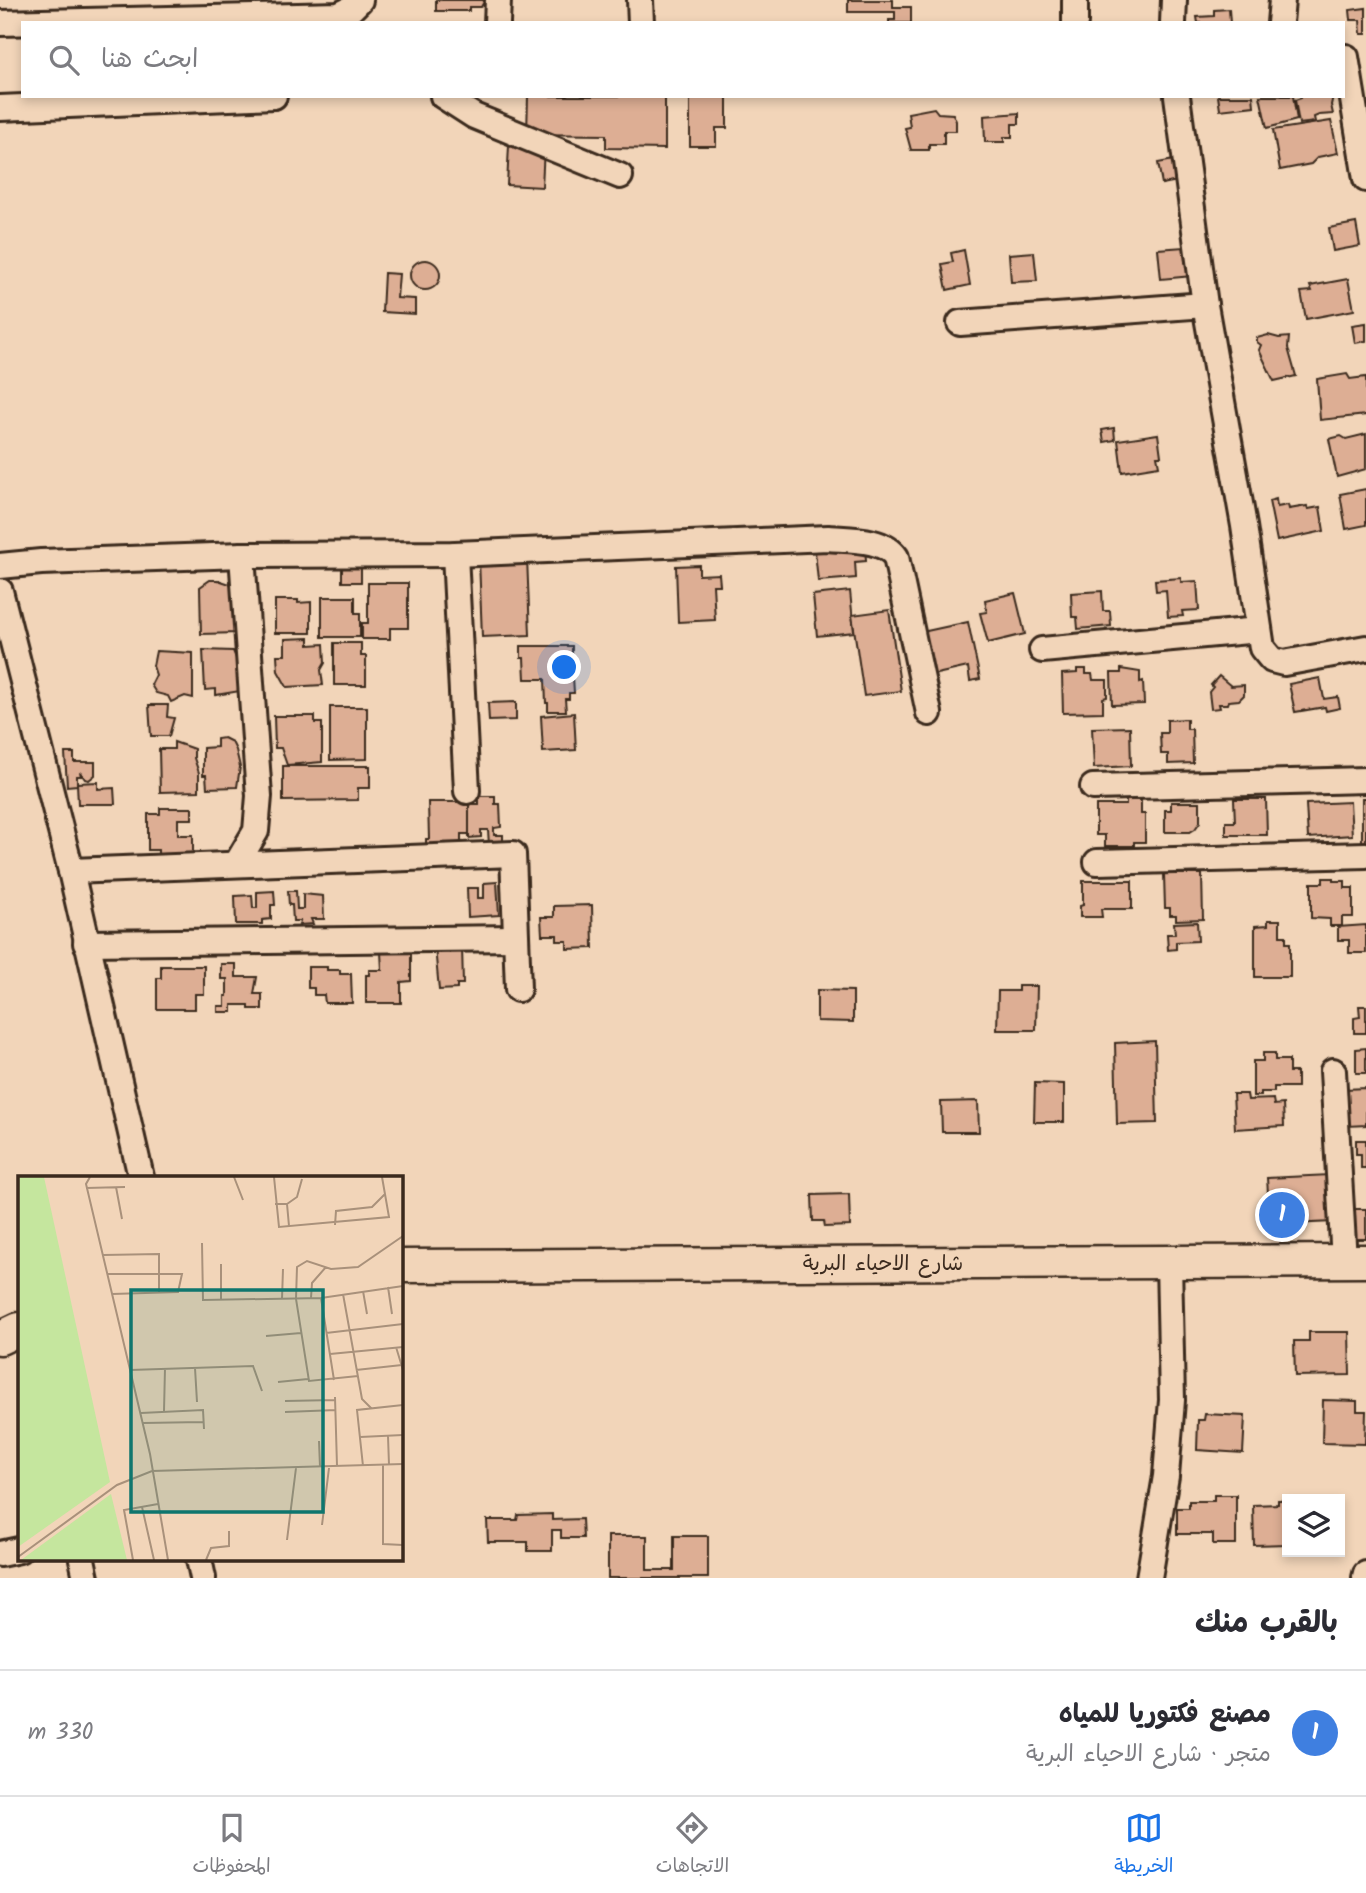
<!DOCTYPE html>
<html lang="ar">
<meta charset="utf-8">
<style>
:root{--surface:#fff;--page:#f7f7f7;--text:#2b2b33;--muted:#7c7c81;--line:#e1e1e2;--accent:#1a73e8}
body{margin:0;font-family:Kalam,"Playpen Sans Arabic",sans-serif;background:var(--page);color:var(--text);direction:rtl}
.controls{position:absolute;right:21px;bottom:21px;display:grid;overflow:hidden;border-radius:0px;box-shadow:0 4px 10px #0003}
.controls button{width:63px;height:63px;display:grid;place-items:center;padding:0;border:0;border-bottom:2px solid var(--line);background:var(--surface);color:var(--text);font:35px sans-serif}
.you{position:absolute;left:565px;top:668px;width:24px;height:24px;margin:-18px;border:5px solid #fff;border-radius:50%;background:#1a73e8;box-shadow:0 0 0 10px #1a73e833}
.badge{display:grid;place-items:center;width:46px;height:46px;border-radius:50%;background:var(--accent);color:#fff;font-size:23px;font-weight:700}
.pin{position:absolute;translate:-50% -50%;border:4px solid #fff;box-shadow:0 2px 7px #0006}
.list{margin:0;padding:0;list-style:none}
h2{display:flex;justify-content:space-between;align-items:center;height:91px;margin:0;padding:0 28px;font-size:30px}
h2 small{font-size:23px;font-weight:400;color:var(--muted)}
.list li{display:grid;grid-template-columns:46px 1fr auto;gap:21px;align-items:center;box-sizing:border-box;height:126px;padding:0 28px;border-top:2px solid var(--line)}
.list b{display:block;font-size:26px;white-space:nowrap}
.list p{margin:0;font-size:23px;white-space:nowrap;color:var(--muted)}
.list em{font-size:23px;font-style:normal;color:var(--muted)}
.icon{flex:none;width:38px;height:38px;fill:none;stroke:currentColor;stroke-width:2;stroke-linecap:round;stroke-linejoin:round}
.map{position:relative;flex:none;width:1366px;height:1578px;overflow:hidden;direction:ltr}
.search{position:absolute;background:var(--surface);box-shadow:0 4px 10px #0003;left:21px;right:21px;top:21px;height:77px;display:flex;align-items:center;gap:18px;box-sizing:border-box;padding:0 24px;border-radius:0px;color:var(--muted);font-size:26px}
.sheet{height:217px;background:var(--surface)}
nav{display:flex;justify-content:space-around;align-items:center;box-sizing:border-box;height:98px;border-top:2px solid var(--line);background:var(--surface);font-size:19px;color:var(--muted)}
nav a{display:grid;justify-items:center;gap:4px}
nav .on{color:var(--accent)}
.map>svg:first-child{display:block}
</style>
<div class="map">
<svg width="1366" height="1578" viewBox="0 0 1366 1578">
<rect width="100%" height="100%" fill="#f2d5b9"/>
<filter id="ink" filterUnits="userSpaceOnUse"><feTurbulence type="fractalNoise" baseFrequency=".0143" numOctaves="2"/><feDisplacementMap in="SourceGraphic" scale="14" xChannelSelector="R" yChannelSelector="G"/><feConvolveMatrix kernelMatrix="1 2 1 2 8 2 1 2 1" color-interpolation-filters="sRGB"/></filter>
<g filter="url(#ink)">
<g fill="#ddae94" stroke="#3b2a1e" stroke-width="2">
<polygon points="436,0 485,0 481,7 469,7 469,11 436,11"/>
<polygon points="848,0 893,0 893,7 911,7 911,23 889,23 889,20 895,20 895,12 848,12"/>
<polygon points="1366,8 1366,34 1361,34 1360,20 1351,20 1350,10"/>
<polygon points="1229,9 1230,23 1198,23 1197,17 1214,16 1214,10"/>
<polygon points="528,96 665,96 665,149 606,148 606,135 527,134"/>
<polygon points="690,96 727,96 727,128 716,128 716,146 690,146"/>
<polygon points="1218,96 1253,96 1254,106 1220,110"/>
<polygon points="1260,96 1293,96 1297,120 1267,128"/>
<polygon points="1301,96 1333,96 1331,105 1333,114 1319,115 1314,117 1315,122 1299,124 1295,100 1301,98"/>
<polygon points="934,108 938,113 953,114 956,121 956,131 944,131 944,144 929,144 929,150 911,150 905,128 910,127 908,113"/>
<polygon points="1019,113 1019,124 1012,124 1012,137 1004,137 1004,142 985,142 984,116"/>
<polygon points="1331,121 1338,153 1318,157 1311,164 1280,170 1273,130"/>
<polygon points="509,145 544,147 542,187 507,185"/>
<polygon points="1174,160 1178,181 1162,184 1158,163"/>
<polygon points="1356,223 1360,246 1333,251 1329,228"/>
<polygon points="1184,247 1185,262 1190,262 1192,276 1161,279 1158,249"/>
<polygon points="964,250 970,285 947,290 942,264 953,262 951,253"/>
<polygon points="1034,252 1037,281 1011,282 1009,254"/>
<circle cx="425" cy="275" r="15"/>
<polygon points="384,273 399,274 397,298 415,299 415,314 382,312"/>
<polygon points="1348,279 1354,310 1306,319 1301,292 1312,291 1310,286"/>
<polygon points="1366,323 1366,341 1355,343 1352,325"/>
<polygon points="1268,335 1279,338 1289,337 1288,348 1296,376 1274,381 1259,350 1261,345 1257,342 1257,338"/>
<polygon points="1347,374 1350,379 1366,377 1366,415 1320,420 1317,379"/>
<polygon points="1114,428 1115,440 1104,442 1102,430"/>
<polygon points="1158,434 1161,456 1157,456 1159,466 1122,472 1118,440"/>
<polygon points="1366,434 1366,469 1337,477 1329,439 1341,436 1346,439"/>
<polygon points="1366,489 1366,525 1346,529 1340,494"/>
<polygon points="1276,499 1277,507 1288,505 1289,509 1307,506 1308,509 1320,507 1324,531 1277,541 1269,501"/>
<polygon points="865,546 866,561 855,562 856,578 818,581 815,551"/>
<polygon points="527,557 530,635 482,637 479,559"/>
<rect x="342" y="560" width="19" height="22"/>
<polygon points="699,565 699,575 719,574 720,585 713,585 715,620 678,622 676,566"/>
<polygon points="1181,578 1181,582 1197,581 1199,610 1182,611 1183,616 1168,617 1166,590 1156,591 1155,580"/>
<polygon points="210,580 218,580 233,585 238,633 201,634 200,587"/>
<polygon points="368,583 408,583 408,628 390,628 390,639 362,639 362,623 368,623"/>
<polygon points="850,591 854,632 817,636 813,595"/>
<polygon points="1102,591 1103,611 1110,611 1111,626 1078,629 1077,617 1072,617 1071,593"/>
<polygon points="1015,593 1025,634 988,643 980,613 987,612 985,600"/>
<polygon points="322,597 355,597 355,613 360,613 360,637 322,637"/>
<polygon points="275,600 298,600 298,603 311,602 311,633 275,633"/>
<polygon points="889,610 901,691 864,696 852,615"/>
<polygon points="968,622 980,679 970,681 968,667 932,675 922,632"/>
<polygon points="309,638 309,645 324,644 325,663 321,670 323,685 287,687 278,671 277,655 285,655 285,639"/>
<polygon points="334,643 361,643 361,656 366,656 366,685 334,685"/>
<polygon points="521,646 572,646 572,665 567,665 568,677 573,676 574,693 569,693 569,699 565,699 566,711 548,711 548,703 546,703 545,679 525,679 524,658 521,658"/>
<polygon points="203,650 233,651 239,666 240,691 216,695 216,689 205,690"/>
<polygon points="156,651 193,653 193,698 185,696 171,702 168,696 156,693 151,685 156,675 153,666"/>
<polygon points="1077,669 1086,669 1086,674 1092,674 1093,680 1107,680 1107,697 1103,698 1103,712 1063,713 1062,674 1077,673"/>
<polygon points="1121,669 1140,672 1140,682 1143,681 1144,704 1112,705 1111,673 1121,673"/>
<polygon points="1219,676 1231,686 1244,685 1244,695 1239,700 1229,701 1228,704 1219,704 1220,708 1211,709 1209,692 1213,687 1211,685"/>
<polygon points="1320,678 1324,699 1338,697 1340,708 1326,711 1325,707 1295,712 1289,684"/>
<polygon points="516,702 516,720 489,721 488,703"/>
<polygon points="149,705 168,705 167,717 174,718 169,736 151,736"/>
<polygon points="330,707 367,707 367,759 330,760"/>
<polygon points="574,713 576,750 543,752 541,716"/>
<polygon points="274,716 315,716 315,723 322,723 322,762 287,765 281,748 275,748"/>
<polygon points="1187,719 1187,729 1192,729 1193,763 1168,764 1168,754 1161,754 1160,733 1167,733 1167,720"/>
<polygon points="1130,727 1131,766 1094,768 1092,728"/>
<polygon points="224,738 232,742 236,750 240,767 237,787 207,788 206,775 203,775 203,748 217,747 217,739"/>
<polygon points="174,742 194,749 194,758 199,773 199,791 160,792 159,749 174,749"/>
<polygon points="65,753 74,753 74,762 95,762 95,775 89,780 85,779 80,772 81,776 77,776 77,785 67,786"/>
<polygon points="283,766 370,766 370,788 358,788 358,800 283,801"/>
<polygon points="98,782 98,789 114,788 115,804 78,804 77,783"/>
<polygon points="479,796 495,796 495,804 500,804 501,827 494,828 494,835 503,835 503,845 489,845 488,830 481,830 481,837 469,838 469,804 479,804"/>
<rect x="1362" y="798" width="4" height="47"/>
<polygon points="1234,799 1266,799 1267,835 1226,835 1226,822 1235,822"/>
<polygon points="1126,800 1141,800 1141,814 1145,814 1145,842 1134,842 1134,846 1105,846 1105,835 1096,835 1096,805 1126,805"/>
<polygon points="428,802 469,802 469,834 461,834 461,847 426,847 426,839 429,839"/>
<polygon points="1171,802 1200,802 1200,822 1195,829 1190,832 1165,832 1165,810 1171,810"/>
<polygon points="1350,802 1352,835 1308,838 1306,804"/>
<polygon points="160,808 192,808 192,819 178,819 178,835 193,835 193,855 158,855 158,850 148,850 148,814 160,814"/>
<polygon points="1164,874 1202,874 1203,919 1176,920 1176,915 1170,915 1170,908 1165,908"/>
<polygon points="1323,878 1333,878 1333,881 1345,881 1345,888 1353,888 1353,917 1342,917 1342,926 1330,926 1330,919 1311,918 1311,883 1323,883"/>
<polygon points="1083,881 1132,881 1132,909 1101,909 1102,917 1080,917 1080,906 1083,905"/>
<polygon points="497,882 499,915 468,917 467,888 478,888 478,898 484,898 484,883"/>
<polygon points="274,891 275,905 271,905 271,919 262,920 262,924 236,924 235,896 252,895 253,908 257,908 257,892"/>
<polygon points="288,891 296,891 297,909 303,909 303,894 323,896 324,919 311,919 313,924 299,925 300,921 293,921 292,905 289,905"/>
<polygon points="592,905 593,948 567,949 567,941 557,941 557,935 542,935 541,917 554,917 554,906"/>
<polygon points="1268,920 1280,920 1280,936 1286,936 1286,943 1290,943 1290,977 1255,977 1255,926 1268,925"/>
<polygon points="1197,922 1198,941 1176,942 1176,949 1168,950 1167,934 1175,934 1174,923"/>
<polygon points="1366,925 1366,953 1349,953 1349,940 1338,940 1338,927"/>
<polygon points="462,946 463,984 457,984 457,989 439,990 435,947"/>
<polygon points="398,948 411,948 411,981 401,982 401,1003 366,1003 366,975 369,975 369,970 382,970 381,952 398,952"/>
<polygon points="221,964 236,964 236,977 257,977 254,994 262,994 262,1009 249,1009 249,1005 232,1005 232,1012 218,1012 218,1006 225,1006 225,996 227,996 227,979 221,979"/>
<polygon points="161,966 204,966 204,994 195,994 195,1009 157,1009 157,978 161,978"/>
<polygon points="308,967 327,967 327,970 340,970 340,974 351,974 352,1003 325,1003 324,995 314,995 314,988 308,988"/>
<polygon points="1018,986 1037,986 1036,1030 997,1030 998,991 1018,991"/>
<polygon points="817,990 853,991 853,1022 817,1021"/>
<polygon points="1359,1006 1366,1006 1366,1033 1354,1033 1354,1018 1360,1017"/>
<polygon points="1155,1041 1157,1123 1117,1124 1115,1043"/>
<polygon points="1366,1048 1366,1073 1356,1073 1356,1049"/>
<polygon points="1263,1053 1275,1053 1275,1060 1289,1060 1289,1072 1297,1072 1297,1087 1274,1087 1274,1092 1261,1092 1261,1096 1253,1096 1253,1061 1263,1061"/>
<polygon points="1035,1083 1064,1084 1064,1122 1034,1122"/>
<polygon points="1366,1088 1366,1125 1347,1126 1345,1089"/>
<polygon points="1233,1094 1247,1094 1248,1100 1273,1099 1274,1105 1283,1104 1284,1126 1235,1129"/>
<polygon points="978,1101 979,1132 942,1132 941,1102"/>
<polygon points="1356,1140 1366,1140 1366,1168 1361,1168 1361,1154 1356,1154"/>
<polygon points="1330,1175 1333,1222 1270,1225 1267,1178"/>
<polygon points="849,1194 850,1226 825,1227 824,1221 813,1221 812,1195"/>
<rect x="1352" y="1209" width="14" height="30"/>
<polygon points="1309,1332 1349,1332 1350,1375 1295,1376 1294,1341 1309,1341"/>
<polygon points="1323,1400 1357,1401 1357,1411 1366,1411 1365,1444 1322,1443"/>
<polygon points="1205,1414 1245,1416 1243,1453 1197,1450 1198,1420 1204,1420"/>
<polygon points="1214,1495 1236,1495 1236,1544 1213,1544 1213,1534 1177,1534 1177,1508 1189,1508 1189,1501 1214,1501"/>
<polygon points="1278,1500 1287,1500 1287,1544 1254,1545 1253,1505 1278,1504"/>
<polygon points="552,1514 552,1520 582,1519 583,1538 561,1538 561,1530 552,1530 552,1551 528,1551 528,1542 488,1542 487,1520 517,1520 518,1515"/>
<polygon points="608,1536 647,1536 647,1570 674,1570 674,1536 708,1536 708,1578 608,1578"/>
</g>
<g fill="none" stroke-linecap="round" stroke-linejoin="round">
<defs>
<g id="minor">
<polyline points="640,0 641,23"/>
<polyline points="0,23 339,15 351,9 360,0"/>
<polyline points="497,23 498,0"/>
<polyline points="1075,23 1075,0"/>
<polyline points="1173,23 1174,0"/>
<polyline points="1280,23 1282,0"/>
<polyline points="1346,57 1366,179"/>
<polyline points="443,96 474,116 620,176"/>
<polyline points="1177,96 1205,305 1244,526 1262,648 1272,660 1284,663 1366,648"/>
<polyline points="0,108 274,96"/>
<polyline points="960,323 1205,305"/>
<polyline points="455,554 467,791"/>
<path d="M0,566L41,562L242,555L455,554L828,538C849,540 883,538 896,557L929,713"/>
<polyline points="0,591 71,871 141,1177"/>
<polyline points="1042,650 1259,630"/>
<polyline points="1093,787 1366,780"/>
<polyline points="1097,862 1366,855"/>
<polyline points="237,863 256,831 259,796 242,555"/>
<polyline points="71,871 513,854 518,989"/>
<polyline points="86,943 515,938"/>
<polyline points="1333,1071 1344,1261"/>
<polyline points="0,1554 19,1550"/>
<polyline points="82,1559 86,1578"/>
<polyline points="199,1559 203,1578"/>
<polyline points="1149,1578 1166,1476 1172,1400 1169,1262"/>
<polyline points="1365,1578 1366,1574"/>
</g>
<g id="major">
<polyline points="401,1266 1366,1261"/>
<polyline points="0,1338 19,1329"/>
</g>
</defs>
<use href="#minor" stroke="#3b2a1e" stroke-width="30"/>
<use href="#major" stroke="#3b2a1e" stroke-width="37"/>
<use href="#minor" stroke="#f2d5b9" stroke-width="24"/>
<use href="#major" stroke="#f2d5b9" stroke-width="32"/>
</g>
</g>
<g text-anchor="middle" stroke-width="5" stroke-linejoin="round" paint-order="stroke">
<g font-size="21" fill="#3b2a1e" stroke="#f2d5b9">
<text x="883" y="1270">شارع الاحياء البرية</text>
</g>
</g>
<g transform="translate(18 1176)">
<rect width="385" height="385" fill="#f2d5b9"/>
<path d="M0,1H26L92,306L0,371ZM93,318L109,384H3Z" fill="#c5e69e"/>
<path fill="none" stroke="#a9917b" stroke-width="2" d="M72,1L68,8L132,278L150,384M216,1L225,24M256,1L261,51L371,41L364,1M98,11L104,43M68,12L107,11M257,28H269L271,50M269,28L279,21L284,3M317,49L318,35L354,31L367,18M184,67L185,124L303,122L385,110M85,79L141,78V116M203,88V123M89,98H164L160,116L94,118M370,111L374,138M345,115L349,138M325,118L344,223L353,232M293,122L294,107L308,91M303,122L316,204M264,123L265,93M308,157L385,148M248,160L283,157M378,171L385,194M312,178L385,171M177,192L179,226M112,194L235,190L244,215M338,194L384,189M340,200L291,205L278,123L279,91L289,85L313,93L340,91L385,60M260,206L290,203M317,221L319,290M267,225L317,224M146,235L147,192M267,236L318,234M123,237L185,234L186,253M125,247L185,246M370,260L371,289M342,261L385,259M301,265L302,291M365,289V368L385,369M345,290L339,234L385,229M124,331L136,384M304,349L311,292M269,364L278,292M0,381L99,309L134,295L385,288M115,384L106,334L140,328M188,384L193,372L211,370V355"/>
<path fill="#0f766e" fill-opacity="0.15" stroke="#0f766e" stroke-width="3.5" d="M113,114H305V336H113Z"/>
<rect width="385" height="385" fill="none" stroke="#3b2a1e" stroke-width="3.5"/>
</g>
</svg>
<div class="controls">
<button><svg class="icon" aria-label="layers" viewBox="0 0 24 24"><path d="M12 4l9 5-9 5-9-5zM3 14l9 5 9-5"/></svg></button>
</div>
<div class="you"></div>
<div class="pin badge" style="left:1282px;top:1215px;background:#3f7fe0">1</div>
<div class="search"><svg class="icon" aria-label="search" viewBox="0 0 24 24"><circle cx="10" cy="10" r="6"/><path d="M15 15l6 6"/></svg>ابحث هنا</div>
</div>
<section class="sheet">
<h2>بالقرب منك<small></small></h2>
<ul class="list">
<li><span class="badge" style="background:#3f7fe0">1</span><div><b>مصنع فكتوريا للمياه</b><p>متجر · شارع الاحياء البرية</p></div><em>330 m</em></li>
</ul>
</section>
<nav>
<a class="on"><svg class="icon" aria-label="map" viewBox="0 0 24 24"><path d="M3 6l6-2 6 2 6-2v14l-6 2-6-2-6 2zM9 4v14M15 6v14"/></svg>الخريطة</a>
<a><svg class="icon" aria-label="directions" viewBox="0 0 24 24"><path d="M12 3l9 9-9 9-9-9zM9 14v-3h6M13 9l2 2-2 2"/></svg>الاتجاهات</a>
<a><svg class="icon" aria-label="saved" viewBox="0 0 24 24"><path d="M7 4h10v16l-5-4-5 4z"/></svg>المحفوظات</a>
</nav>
